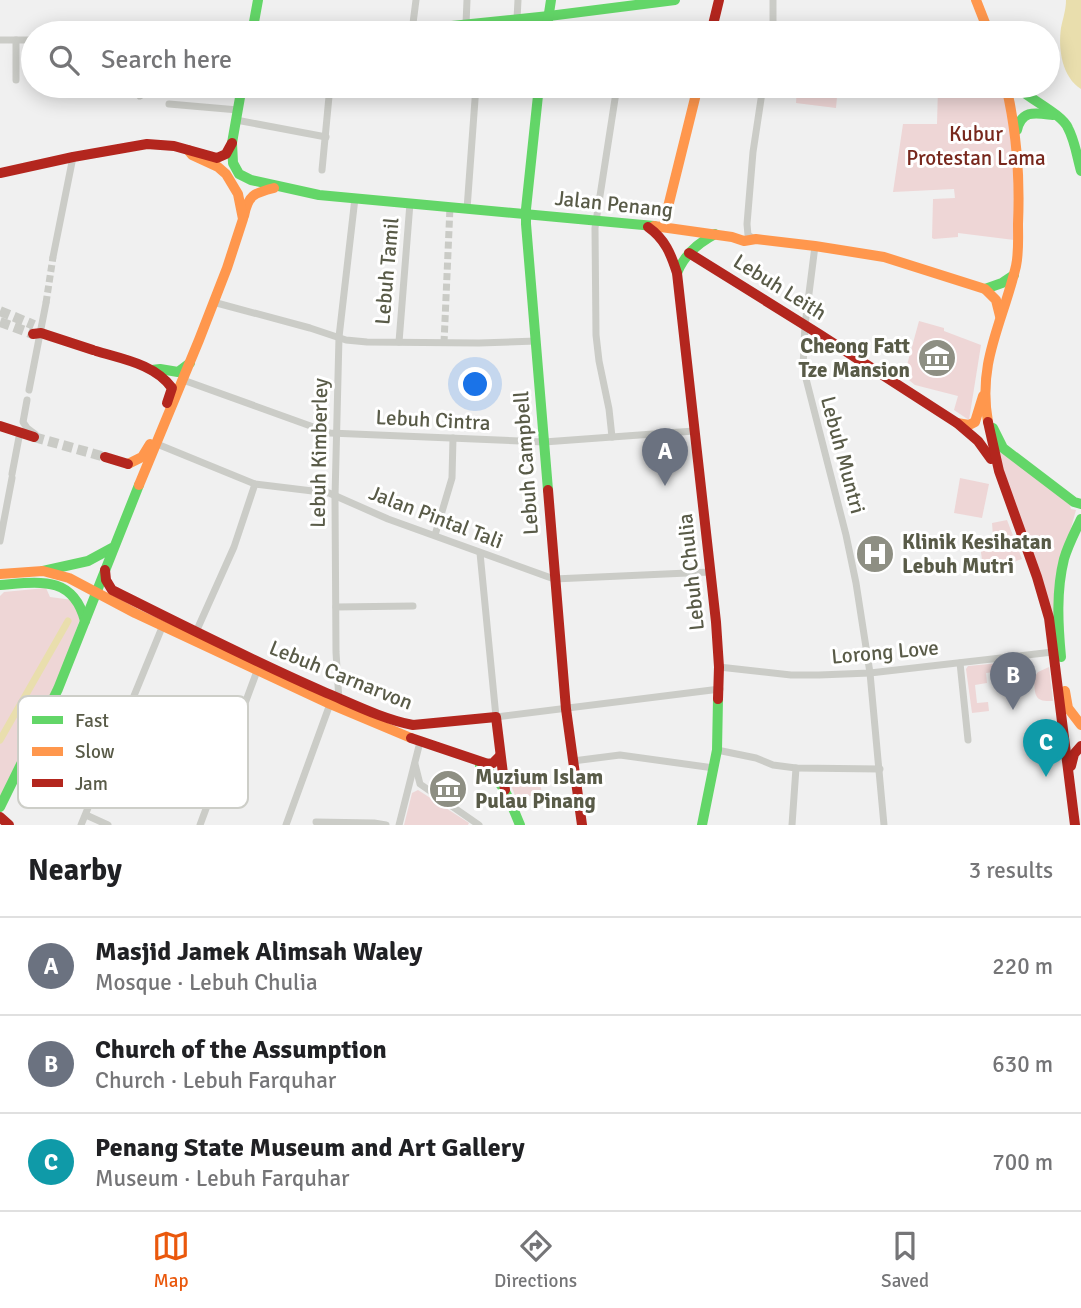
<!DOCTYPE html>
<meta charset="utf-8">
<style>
:root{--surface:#fff;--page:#f2f2f2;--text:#202124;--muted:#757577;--line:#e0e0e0;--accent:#ea580c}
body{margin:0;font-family:Signika,sans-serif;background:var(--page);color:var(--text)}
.you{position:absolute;left:476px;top:385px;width:24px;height:24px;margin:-18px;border:5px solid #fff;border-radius:50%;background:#1a73e8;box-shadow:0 0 0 10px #1a73e833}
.badge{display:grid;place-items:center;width:46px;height:46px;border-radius:50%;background:var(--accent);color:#fff;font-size:23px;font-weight:700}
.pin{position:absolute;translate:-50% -58px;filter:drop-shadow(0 2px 4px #0008)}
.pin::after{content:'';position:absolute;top:37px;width:24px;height:21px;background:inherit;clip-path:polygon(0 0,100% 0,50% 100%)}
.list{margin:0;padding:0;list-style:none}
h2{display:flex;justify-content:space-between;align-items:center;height:91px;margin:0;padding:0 28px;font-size:30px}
h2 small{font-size:23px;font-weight:400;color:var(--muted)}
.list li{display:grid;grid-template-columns:46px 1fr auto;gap:21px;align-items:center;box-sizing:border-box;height:98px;padding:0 28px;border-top:2px solid var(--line)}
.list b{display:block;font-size:26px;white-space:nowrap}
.list p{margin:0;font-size:23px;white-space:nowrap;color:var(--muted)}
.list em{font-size:23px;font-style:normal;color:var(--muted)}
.icon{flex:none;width:38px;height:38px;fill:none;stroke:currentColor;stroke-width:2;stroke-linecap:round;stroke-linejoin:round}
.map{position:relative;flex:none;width:1081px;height:825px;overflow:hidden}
.search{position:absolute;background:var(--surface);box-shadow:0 4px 18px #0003;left:21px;right:21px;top:21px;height:77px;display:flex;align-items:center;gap:18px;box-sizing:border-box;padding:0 24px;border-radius:38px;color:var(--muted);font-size:26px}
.sheet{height:385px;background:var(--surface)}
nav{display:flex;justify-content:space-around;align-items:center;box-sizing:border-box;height:98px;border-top:2px solid var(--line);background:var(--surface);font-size:19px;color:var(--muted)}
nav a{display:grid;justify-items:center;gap:4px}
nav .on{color:var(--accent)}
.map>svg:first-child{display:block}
</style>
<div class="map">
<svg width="1081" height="825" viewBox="0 0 1081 825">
<rect width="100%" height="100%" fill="#f0f0f0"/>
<g fill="#eed6d6">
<polygon points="797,86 838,86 836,108 796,103"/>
<polygon points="938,88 1007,93 1013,128 1014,240 958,233 958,237 934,239 932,238 933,199 955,198 954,189 893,192 903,124 937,124"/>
<polygon points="919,321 944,328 944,331 981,345 969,420 954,410 958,396 915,385 904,376"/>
<polygon points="991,437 1068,498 1071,509 1076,510 1068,539 1057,633"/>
<polygon points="960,478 989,484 982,518 954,513"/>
<polygon points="1007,520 1022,559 1003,565 983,567 979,538 992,538 993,536 992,523"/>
<polygon points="46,588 50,597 73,600 79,605 80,619 57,683 0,797 0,596 4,592"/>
<polygon points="1000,663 1002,671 986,673 987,683 975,685 977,703 988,702 989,711 972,713 966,669 968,666"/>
<path d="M1049,667L1053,701C1034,702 1035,696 1034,678L1038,672Z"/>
<polygon points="539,776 542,794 516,798 508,778"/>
<polygon points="418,790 469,823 468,825 404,825 412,793"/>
</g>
<path fill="#e9dead" d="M1066,0H1081V89C1062,77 1058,49 1061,28C1063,18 1066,10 1066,0Z"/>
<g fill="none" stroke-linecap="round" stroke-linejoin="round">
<polyline stroke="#e9dead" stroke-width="7" points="0,740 68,621"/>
<g stroke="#cacbc6" stroke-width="7" stroke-dasharray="7 3.5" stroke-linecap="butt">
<polyline points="46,303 53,257"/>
<polyline points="444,343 450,207"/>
</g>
<g stroke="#cacbc6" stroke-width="10" stroke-dasharray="10 5" stroke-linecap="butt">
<polyline points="0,311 34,325"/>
<polyline points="0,322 33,334"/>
<polyline points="34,437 105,457"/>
</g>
<g stroke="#cbccc7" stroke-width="7">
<polyline points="773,0 773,33"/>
<polyline points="517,19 518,0"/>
<polyline points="466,24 467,0"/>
<polyline points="412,31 416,0"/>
<polyline points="0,40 33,40"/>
<polyline points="16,40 16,80"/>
<polyline points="138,86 140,96"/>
<polyline points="169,104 238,110"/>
<polyline points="236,120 326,137"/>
<polyline points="322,170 330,86"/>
<polyline points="467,209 476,86"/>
<polyline points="754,239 748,235 747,224 753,152 763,86"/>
<polyline points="815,246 805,325 803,367 846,535 856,583 870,673 884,825"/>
<polyline points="53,257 73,157"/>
<polyline points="213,302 310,328 346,340 367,342 479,343 536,341"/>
<polyline points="399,342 410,203"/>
<polyline points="183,380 330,433 544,442 694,431"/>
<polyline points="29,390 46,303"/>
<polyline points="27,400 23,422 27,428 35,434"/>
<polyline points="612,437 609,409 599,361 596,335 595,228 617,86"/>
<polyline points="157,444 255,484 329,493 388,519 554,579 710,572"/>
<polyline points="12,474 20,432"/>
<polyline points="435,535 452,478 453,438"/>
<polyline points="0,541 12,478"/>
<polyline points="480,553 496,717 720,689"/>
<polyline points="336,607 413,606"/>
<polyline points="196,632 234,547 255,484"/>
<polyline points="960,663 968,740"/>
<polyline points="719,667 791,675 819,675 870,673 1053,652"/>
<polyline points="339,701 336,652 335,497 339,337 355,198"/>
<polyline points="717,750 756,758 773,765 796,768 880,769"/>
<polyline points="573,761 620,755 714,768"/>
<polyline points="415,764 420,784 479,825"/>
<polyline points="86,815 108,825"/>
<polyline points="316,822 374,823 386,825"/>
<polyline points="81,825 163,625"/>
<polyline points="200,825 257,671"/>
<polyline points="286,825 330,704"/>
<polyline points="399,825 420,742"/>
<polyline points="792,825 796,768"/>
</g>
<g stroke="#63d668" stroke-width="10">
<polyline points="252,33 258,0"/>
<polyline points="383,33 549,16 675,0"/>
<polyline points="546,33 551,0"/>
<polyline points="242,86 232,143 233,163 239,174 251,180 319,195 654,226"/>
<polyline points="539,86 526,209 526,224 548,490"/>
<path d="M1016,86C1029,99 1062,114 1068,128C1075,141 1077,157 1081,171"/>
<path d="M1017,130C1022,109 1036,113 1053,115"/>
<path d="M677,273C684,255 698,243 715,234"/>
<polyline points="985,289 1002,283 1014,275"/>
<polyline points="152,370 160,369 178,372 190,363"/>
<polyline points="993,428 1003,448 1074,502 1081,504"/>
<polyline points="43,571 88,561 112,548"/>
<path d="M0,585C39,582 73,575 85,621"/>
<path d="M1061,657C1058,625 1056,591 1064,559C1068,545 1075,532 1081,519"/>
<path d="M480,766C504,779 510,802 520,825"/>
<polyline points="0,807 58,689 139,485"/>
<polyline points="702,825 717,750 718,699"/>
</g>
<g stroke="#ff974d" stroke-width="10">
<polyline points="976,0 989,33"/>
<path d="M244,216C248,195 254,193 274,188"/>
<polyline points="654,226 732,237 744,241 756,239 815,246 884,257 985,289 996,300 1000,316"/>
<polyline points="663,227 698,86"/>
<path d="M988,422C977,362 1003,322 1016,266C1019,252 1018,238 1018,224C1020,177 1017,132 1006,86"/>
<polyline points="957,423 969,425 975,422 983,396"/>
<polyline points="128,464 142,457 150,444"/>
<polyline points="139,485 199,340 227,268 243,219 238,194 226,174 218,167 192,155 188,150"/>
<polyline points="0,574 43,571 69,578 135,613 330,704 411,738"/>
<polyline points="1065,691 1068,708 1081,725"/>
</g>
<g stroke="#b3261e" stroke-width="10">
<polyline points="253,27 295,33"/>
<polyline points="711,33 719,0"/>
<polyline points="0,173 73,157 147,144 174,146 217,158 226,154 232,143"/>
<path d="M648,227C665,239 671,254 677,273L716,622L719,667L718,699"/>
<polyline points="689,253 819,334 957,423 978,441 991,459"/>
<polyline points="33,334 41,333 93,350"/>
<path d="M96,351C122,359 155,364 172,388L167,403"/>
<polyline points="988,422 999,471 1037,577 1049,618 1075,825"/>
<polyline points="0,426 34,437"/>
<polyline points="105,457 128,464"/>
<polyline points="548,490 566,709 582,825"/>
<path d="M105,570L106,580L112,590C182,625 251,660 322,691C351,703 382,719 413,725L496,717L505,790"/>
<polyline points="411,738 488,764 493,763 500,756"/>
<polyline points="1071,766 1074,754 1081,746"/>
<polyline points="0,817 9,825"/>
</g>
</g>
<defs>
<symbol id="museum-disc" viewBox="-11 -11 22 22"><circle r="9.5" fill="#8e8f83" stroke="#fff"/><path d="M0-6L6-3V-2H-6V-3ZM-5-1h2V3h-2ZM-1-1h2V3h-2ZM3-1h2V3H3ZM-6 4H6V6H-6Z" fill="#fff"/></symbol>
<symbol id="hospital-disc" viewBox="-11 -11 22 22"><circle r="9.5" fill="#8e8f83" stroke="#fff"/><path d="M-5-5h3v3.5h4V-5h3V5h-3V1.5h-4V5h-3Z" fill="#fff"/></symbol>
</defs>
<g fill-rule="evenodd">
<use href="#museum-disc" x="915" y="336" width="44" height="44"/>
<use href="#hospital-disc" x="853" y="532" width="44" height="44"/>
<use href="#museum-disc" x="426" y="767" width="44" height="44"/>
</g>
<g text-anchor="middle" stroke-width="6" stroke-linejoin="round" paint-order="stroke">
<g font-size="21" fill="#78281d" stroke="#fff">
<text x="976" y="141">Kubur<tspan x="976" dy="24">Protestan Lama</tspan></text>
</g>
<g font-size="21" fill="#595b48" stroke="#fff">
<text transform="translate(614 204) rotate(6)" y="7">Jalan Penang</text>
<text transform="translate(387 271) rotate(-85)" y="7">Lebuh Tamil</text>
<text transform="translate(780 287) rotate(32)" y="7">Lebuh Leith</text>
<text transform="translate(433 420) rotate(3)" y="7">Lebuh Cintra</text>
<text transform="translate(319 453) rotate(-89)" y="7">Lebuh Kimberley</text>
<text transform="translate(843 455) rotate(75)" y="7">Lebuh Muntri</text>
<text transform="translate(526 463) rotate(-94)" y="7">Lebuh Campbell</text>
<text transform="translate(436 517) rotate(21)" y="7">Jalan Pintal Tali</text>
<text transform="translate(691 572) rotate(-96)" y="7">Lebuh Chulia</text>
<text transform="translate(885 652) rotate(-5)" y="7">Lorong Love</text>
<text transform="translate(341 675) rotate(22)" y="7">Lebuh Carnarvon</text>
</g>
<g font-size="21" font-weight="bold" fill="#595b48" stroke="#fff" text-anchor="start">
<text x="910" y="353" text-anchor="end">Cheong Fatt<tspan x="910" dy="24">Tze Mansion</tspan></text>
<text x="902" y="549">Klinik Kesihatan<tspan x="902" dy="24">Lebuh Mutri</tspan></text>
<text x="475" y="784">Muzium Islam<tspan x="475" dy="24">Pulau Pinang</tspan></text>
</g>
</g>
<rect x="18" y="696" width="230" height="112" rx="10" fill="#fff" stroke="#cdcec8" stroke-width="2"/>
<rect x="32" y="716" width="31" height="8" fill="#63d668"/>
<rect x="32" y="747" width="31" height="9" fill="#ff974d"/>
<rect x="32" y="779" width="31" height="8" fill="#b3261e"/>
<g font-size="19" fill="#595b48">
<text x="75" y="727">Fast</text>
<text x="75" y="758">Slow</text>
<text x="75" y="790">Jam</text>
</g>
</svg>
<div class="you"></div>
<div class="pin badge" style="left:665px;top:486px;background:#6b7280">A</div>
<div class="pin badge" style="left:1013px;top:710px;background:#6b7280">B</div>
<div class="pin badge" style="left:1046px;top:777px;background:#0f9aa8">C</div>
<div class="search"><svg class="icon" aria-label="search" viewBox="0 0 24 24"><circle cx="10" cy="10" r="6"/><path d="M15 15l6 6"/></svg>Search here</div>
</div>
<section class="sheet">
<h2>Nearby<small>3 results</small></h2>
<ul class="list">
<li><span class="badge" style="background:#6b7280">A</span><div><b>Masjid Jamek Alimsah Waley</b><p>Mosque · Lebuh Chulia</p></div><em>220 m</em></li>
<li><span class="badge" style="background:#6b7280">B</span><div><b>Church of the Assumption</b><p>Church · Lebuh Farquhar</p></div><em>630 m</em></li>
<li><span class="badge" style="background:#0f9aa8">C</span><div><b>Penang State Museum and Art Gallery</b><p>Museum · Lebuh Farquhar</p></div><em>700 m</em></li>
</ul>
</section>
<nav>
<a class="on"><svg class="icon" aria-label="map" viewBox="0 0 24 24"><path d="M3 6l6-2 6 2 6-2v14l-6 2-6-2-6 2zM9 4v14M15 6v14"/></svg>Map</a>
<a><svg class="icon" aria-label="directions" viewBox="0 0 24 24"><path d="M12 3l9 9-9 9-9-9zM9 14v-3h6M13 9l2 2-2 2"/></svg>Directions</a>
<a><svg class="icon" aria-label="saved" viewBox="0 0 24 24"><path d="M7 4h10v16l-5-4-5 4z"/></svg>Saved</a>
</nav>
